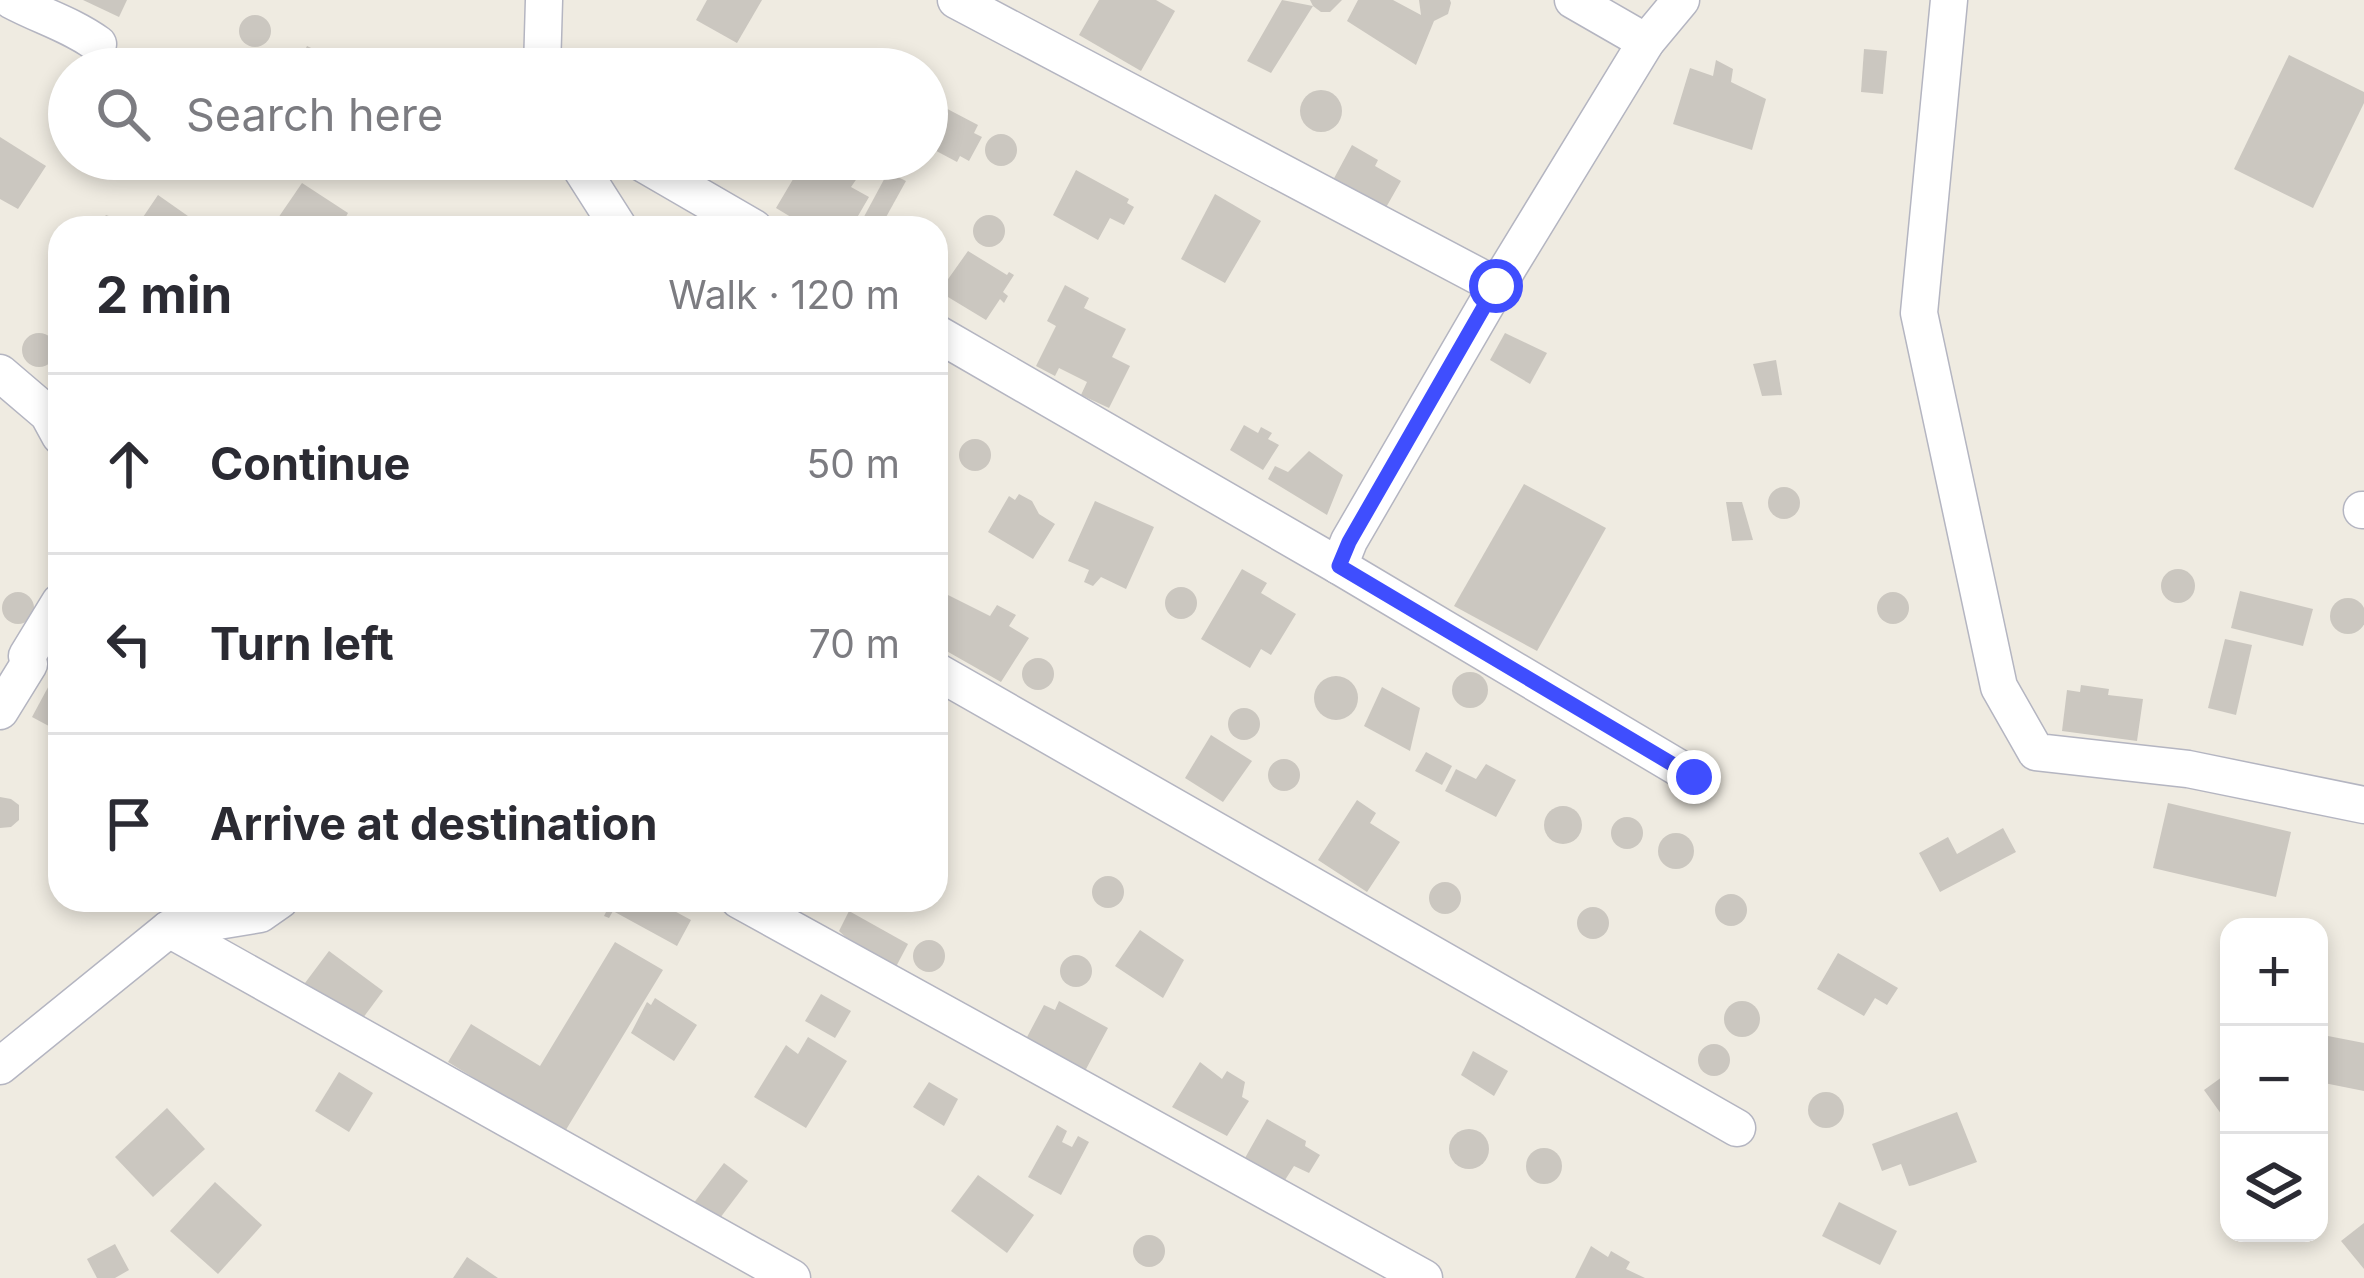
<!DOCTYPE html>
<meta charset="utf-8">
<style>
:root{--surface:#fff;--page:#f7f7f7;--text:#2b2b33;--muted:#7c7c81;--line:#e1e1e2}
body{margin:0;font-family:Inter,sans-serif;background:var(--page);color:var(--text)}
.controls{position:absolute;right:36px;bottom:36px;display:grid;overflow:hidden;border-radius:24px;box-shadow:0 6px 18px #0003}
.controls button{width:108px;height:108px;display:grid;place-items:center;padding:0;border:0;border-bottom:3px solid var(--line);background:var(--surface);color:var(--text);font:60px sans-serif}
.stop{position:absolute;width:36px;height:36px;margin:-27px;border:9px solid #3f4efe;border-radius:50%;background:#fff}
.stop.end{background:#3f4efe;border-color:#fff;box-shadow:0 3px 12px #0008}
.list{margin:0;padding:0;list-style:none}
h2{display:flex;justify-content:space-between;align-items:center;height:156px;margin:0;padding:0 48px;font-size:51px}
h2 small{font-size:39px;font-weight:400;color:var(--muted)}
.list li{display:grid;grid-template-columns:78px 1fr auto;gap:36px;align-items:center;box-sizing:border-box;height:180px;padding:0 48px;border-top:3px solid var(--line)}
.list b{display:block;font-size:45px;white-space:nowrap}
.list em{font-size:39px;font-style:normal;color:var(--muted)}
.icon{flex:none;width:66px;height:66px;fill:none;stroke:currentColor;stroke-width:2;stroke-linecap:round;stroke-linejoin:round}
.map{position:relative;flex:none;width:2364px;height:1278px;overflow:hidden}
.search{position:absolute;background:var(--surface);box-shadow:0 6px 18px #0003;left:48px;top:48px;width:900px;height:132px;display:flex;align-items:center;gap:30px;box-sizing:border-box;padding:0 42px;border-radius:66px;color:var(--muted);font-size:45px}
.panel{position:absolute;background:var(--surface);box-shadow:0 6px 18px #0003;left:48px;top:216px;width:900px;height:696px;border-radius:36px}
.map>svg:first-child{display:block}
</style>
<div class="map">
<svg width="2364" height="1278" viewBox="0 0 2364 1278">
<rect width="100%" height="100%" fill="#efebe1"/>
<g fill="#cbc7c0">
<polygon points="83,0 127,0 119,17"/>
<polygon points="707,0 762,0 737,43 696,20"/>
<polygon points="1099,0 1156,0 1175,11 1141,71 1079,35"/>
<polygon points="1282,0 1313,6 1310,0 1342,0 1330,12 1321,12 1313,6 1271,73 1247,61"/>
<polygon points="1358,0 1393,0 1421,15 1419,0 1450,0 1451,3 1448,14 1434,21 1416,65 1347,21"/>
<circle cx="255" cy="31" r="16"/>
<polygon points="307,46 354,69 270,69 276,56 297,66"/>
<polygon points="624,48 637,56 638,69 608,69 611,54"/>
<polygon points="1864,49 1887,51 1883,94 1861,92"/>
<polygon points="187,52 225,69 180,67"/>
<polygon points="2289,55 2364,92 2364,103 2313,208 2234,169"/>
<polygon points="1716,60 1733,69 1731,82 1766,99 1752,150 1673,124 1690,68 1713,76"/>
<circle cx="1321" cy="111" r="21"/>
<polygon points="936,103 978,125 974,133 982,137 969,161 960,156 957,162 927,146 927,119"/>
<circle cx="1001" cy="150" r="16"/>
<polygon points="0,137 46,166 18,209 0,199"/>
<polygon points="1352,145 1378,160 1375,166 1401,181 1384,211 1332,182"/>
<polygon points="805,159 825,171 834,159 860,174 851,187 869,197 851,228 809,228 776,208"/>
<polygon points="1076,170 1129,199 1127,203 1134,207 1124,225 1110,218 1098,240 1053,215"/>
<polygon points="888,172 906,181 880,228 862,228 859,226"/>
<polygon points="302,183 348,213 340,228 287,228 276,221"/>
<polygon points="1215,194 1261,221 1225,283 1181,259"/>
<polygon points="158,195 205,228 96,228 106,215 137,226"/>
<circle cx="989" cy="231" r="16"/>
<polygon points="968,251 1007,275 1009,272 1014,275 1003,292 1008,296 1004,303 1000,299 986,320 943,294 947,287 942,292 936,289 939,276 946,282"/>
<polygon points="1065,285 1089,298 1084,308 1126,329 1112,357 1130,366 1109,408 1081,395 1087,382 1059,368 1055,376 1036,366 1056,326 1047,321"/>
<polygon points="1505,333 1547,353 1530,384 1490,360"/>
<circle cx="39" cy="350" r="17"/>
<polygon points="1776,360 1782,395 1762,396 1753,364"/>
<polygon points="1244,425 1258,433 1261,427 1272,433 1268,439 1279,445 1263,470 1230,450"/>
<circle cx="975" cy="455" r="16"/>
<polygon points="1309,451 1343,475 1327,515 1268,479 1275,466 1288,472"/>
<polygon points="1524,484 1606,528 1537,651 1454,606"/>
<circle cx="1784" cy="503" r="16"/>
<polygon points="1019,494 1032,501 1039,514 1055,524 1033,559 988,532 1009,496 1015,500"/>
<polygon points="1095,501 1154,527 1126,589 1101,577 1093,586 1084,582 1089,570 1068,561"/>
<polygon points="1726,502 1742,502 1753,540 1732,541"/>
<circle cx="2178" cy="586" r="17"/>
<polygon points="1242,569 1267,583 1261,593 1296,614 1271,655 1261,649 1250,668 1201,639"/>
<circle cx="1181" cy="603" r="16"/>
<polygon points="936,589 990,616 997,605 1016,615 1009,626 1029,638 1001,682 936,645"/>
<polygon points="2240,591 2313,609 2303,646 2231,628"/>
<circle cx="1893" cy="608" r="16"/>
<circle cx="18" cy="608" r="16"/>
<circle cx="2348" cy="616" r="18"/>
<polygon points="2225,639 2252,645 2236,715 2208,708"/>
<circle cx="1038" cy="674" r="16"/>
<polygon points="60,665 60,732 32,717"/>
<circle cx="1470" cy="690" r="18"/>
<circle cx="1336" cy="698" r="22"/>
<polygon points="2081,685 2109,689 2108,695 2143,699 2137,741 2062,731 2067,690 2080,692"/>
<polygon points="1382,687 1420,708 1410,751 1364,726"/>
<circle cx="1244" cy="724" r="16"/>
<polygon points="1211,735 1252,761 1223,802 1185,778"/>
<polygon points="1426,752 1452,766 1442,785 1415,771"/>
<circle cx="1284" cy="775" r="16"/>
<polygon points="1486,764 1516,780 1496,817 1445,791 1456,769 1476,779"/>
<polygon points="0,797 11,799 19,805 19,820 11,827 0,828"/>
<polygon points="1357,800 1376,813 1370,823 1400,842 1367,892 1318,860"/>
<polygon points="2168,803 2291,832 2276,897 2153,868"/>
<circle cx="1563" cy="825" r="19"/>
<circle cx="1627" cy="833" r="16"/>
<polygon points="2003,828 2016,852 1940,892 1919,853 1948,837 1957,854"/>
<circle cx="1676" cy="851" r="18"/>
<circle cx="1108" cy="892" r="16"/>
<circle cx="1445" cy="898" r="16"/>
<circle cx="1731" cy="910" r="16"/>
<polygon points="612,900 654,900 691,920 677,946 613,911 609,918 604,916"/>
<circle cx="1593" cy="923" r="16"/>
<polygon points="849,911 908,944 890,978 839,931"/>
<polygon points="1140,930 1184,960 1163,998 1115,966"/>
<circle cx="929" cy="956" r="16"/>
<polygon points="615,942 663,970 564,1133 448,1062 471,1024 540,1066"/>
<polygon points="329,951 383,991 357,1026 302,987"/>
<polygon points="1838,953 1898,988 1887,1005 1875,998 1864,1016 1817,989"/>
<circle cx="1076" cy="971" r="16"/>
<polygon points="821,994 851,1011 835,1038 805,1021"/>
<polygon points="655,998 697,1025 674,1061 631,1033 647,1002 651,1005"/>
<polygon points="1059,1001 1108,1028 1085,1071 1026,1039 1044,1005 1055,1010"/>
<circle cx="1742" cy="1019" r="18"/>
<polygon points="2328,1036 2364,1043 2364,1091 2319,1082"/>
<polygon points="808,1037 847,1061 806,1128 754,1097 786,1045 798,1054"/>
<circle cx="1714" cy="1060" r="16"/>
<polygon points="1473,1051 1508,1071 1494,1096 1461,1075"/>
<polygon points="1200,1062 1222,1079 1227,1071 1245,1082 1242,1097 1249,1101 1227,1136 1172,1107"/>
<polygon points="339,1072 373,1093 349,1132 315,1111"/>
<polygon points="2229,1072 2229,1125 2204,1090"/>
<polygon points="929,1082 958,1099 944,1126 913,1107"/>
<circle cx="1826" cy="1110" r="18"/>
<polygon points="167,1108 205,1149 153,1197 115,1157"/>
<polygon points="1957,1112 1977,1162 1914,1185 1909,1186 1901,1164 1882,1171 1872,1144"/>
<polygon points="1267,1119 1306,1141 1305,1146 1320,1155 1309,1173 1294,1166 1285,1180 1245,1158"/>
<polygon points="1057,1125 1067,1131 1062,1142 1072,1147 1078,1136 1089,1142 1061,1195 1028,1177"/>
<circle cx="1469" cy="1149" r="20"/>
<circle cx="1544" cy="1166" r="18"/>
<polygon points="724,1163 748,1181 717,1222 693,1204"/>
<polygon points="978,1175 1034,1215 1007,1253 951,1211"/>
<polygon points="215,1182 262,1225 218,1274 170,1231"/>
<polygon points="1839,1202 1897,1231 1880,1265 1822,1236"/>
<polygon points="2364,1223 2364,1269 2341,1241"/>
<circle cx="1149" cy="1251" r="16"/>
<polygon points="115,1244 129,1270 115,1278 97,1278 87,1259"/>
<polygon points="1591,1246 1608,1257 1611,1251 1630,1262 1626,1269 1645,1278 1575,1278"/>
<polygon points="467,1257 498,1278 453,1278"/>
</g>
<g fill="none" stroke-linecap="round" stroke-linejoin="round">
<defs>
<g id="minor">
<path d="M11,0C41,16 70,24 98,44"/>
<polyline points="956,0 1497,286"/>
<polyline points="1573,0 1646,42"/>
<polyline points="1949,0 1919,313 1999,687 2036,752 2188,769 2364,805"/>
<polyline points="542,69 544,0"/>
<polyline points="575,159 619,228"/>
<polyline points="635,159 754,228"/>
<polyline points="936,333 1339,566 1694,777"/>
<polyline points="0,373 48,414 60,436"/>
<polyline points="2362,510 2364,510"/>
<polyline points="1339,566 1349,541 1497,286 1646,42 1681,0"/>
<polyline points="936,671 1737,1128"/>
<polyline points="0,711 29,664 27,656 60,602"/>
<polyline points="739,900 1424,1278"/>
<polyline points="169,929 792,1278"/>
<polyline points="0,1066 169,929 260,914 280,900"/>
</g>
</defs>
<use href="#minor" stroke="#b4b5c1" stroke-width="39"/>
<use href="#minor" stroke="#fff" stroke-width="36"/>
</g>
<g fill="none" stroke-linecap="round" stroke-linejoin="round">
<polyline stroke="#3f4efe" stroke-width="15" points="1496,286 1349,542 1339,566 1694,777"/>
</g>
</svg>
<div class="controls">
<button>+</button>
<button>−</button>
<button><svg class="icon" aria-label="layers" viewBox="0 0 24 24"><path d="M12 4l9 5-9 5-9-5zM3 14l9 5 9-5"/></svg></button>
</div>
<div class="stop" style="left:1496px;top:286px"></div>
<div class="stop end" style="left:1694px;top:777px"></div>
<div class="search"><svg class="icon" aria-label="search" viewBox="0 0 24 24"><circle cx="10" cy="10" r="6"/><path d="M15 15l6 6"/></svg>Search here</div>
<section class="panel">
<h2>2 min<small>Walk · 120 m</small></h2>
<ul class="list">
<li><svg class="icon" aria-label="ahead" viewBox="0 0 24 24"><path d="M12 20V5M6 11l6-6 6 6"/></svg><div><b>Continue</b></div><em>50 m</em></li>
<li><svg class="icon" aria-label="left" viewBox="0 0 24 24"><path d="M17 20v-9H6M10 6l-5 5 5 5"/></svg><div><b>Turn left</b></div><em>70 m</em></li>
<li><svg class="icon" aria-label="arrive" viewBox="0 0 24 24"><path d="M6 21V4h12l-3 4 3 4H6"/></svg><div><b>Arrive at destination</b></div></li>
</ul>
</section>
</div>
